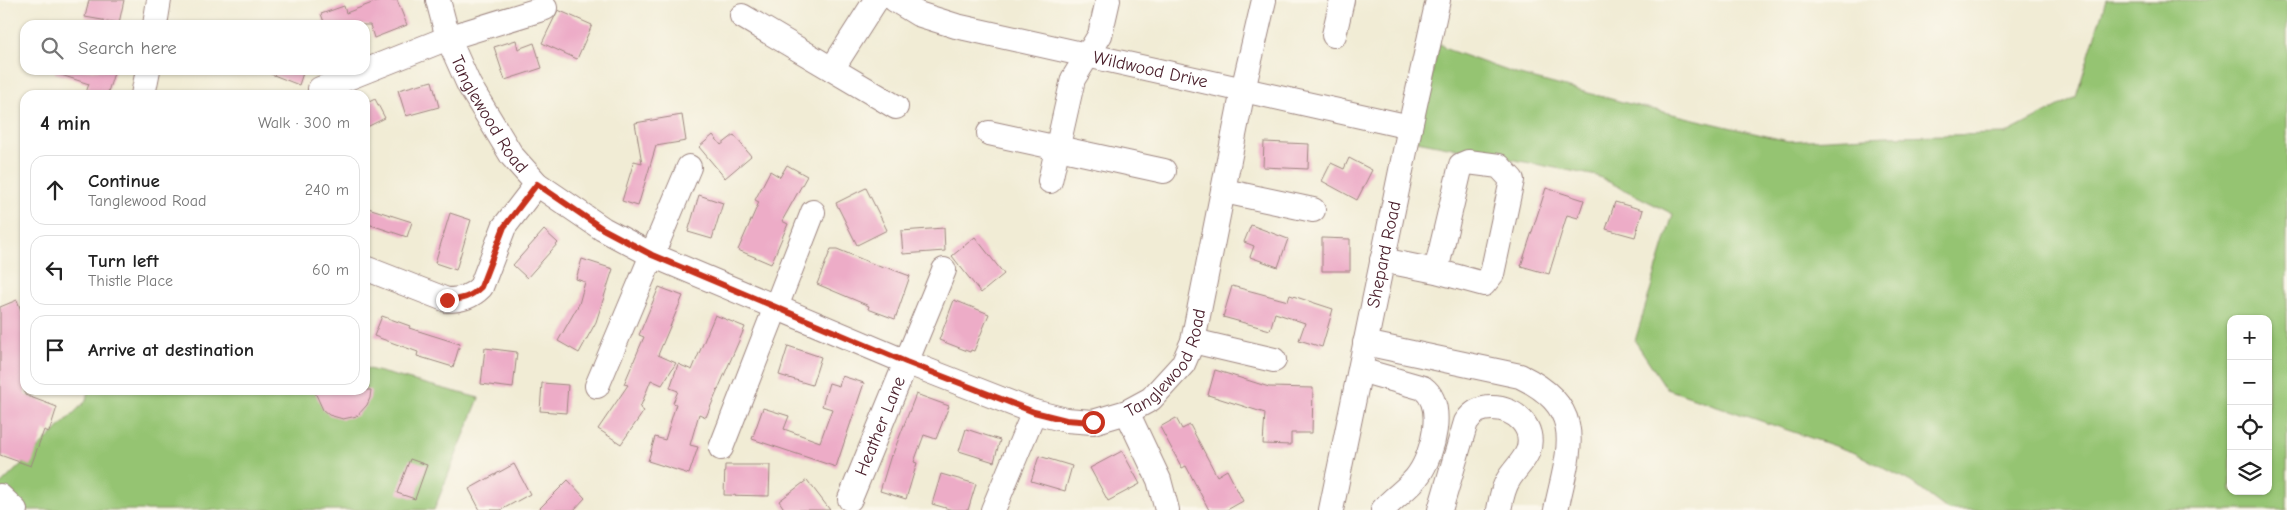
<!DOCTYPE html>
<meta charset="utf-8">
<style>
:root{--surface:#fff;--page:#f6f6f6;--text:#222;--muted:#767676;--line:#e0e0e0}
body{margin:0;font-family:"Comic Neue",sans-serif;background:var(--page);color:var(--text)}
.controls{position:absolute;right:15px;bottom:15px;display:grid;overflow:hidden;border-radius:10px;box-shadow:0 1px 4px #0004}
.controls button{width:45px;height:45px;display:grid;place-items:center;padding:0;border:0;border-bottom:1px solid var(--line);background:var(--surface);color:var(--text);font:25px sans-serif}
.stop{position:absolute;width:15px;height:15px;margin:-11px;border:4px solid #c8321e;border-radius:50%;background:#fff}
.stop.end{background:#c8321e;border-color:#fff;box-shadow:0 1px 5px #0008}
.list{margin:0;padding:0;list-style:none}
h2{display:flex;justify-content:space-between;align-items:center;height:65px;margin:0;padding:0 20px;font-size:21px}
h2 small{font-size:16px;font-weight:400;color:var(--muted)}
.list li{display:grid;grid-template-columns:32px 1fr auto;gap:15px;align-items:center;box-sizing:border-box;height:70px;margin:0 10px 10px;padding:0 10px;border:1px solid var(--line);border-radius:15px}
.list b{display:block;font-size:19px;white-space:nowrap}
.list p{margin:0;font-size:16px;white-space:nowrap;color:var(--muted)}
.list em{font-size:16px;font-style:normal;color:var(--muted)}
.icon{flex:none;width:28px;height:28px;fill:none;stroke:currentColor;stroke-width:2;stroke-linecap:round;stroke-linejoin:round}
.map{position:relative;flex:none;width:2287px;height:510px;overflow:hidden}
.search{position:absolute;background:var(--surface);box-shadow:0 1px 4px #0004;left:20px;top:20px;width:350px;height:55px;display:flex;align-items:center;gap:12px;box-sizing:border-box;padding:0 18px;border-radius:15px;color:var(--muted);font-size:19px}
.panel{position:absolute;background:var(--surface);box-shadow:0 1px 4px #0004;left:20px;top:90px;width:350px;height:305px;border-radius:15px}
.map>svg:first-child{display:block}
</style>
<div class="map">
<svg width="2287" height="510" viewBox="0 0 2287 510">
<rect width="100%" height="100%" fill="#fbf7ec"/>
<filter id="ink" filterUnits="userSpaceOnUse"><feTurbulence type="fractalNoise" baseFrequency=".02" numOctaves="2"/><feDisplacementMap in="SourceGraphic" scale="10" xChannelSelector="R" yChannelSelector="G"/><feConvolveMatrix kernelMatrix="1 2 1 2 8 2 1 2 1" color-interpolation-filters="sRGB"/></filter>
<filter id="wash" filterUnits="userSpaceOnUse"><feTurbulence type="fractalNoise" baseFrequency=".0096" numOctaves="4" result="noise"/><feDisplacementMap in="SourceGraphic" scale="20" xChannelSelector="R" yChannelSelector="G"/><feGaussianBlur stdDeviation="1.12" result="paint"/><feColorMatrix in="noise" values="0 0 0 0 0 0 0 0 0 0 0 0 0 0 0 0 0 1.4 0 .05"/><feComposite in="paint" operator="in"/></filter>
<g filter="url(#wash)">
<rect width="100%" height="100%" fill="#f1ecd5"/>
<g fill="#95c472" stroke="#70724e" fill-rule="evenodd">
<path d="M2106,0H2287V510H1948L1911,482L1855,453L1667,389L1635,341L1673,214L1597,176L1417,141L1439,43L1446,49L1516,74L1630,104L1788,141L1886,136L2005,134L2076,97ZM2231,319H2268V491H2231Z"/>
<polygon points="365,368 479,398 434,510 0,510 0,485 86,401 88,390 365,390"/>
</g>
<g id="blocks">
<g fill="#edacc7">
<polygon points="89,0 124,0 119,23 85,17"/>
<polygon points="380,0 397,0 407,25 374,38 370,25 318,25 324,22 321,14 344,6 346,13"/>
<polygon points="558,10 592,25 577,59 542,43"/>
<polygon points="516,40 518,49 534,43 542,68 505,80 494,47"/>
<polygon points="55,70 115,70 107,95 85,95 89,84 55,73"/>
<polygon points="261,70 304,70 299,85"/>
<polygon points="432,81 439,107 406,116 398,90"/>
<polygon points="375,99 385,118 365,128 365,104"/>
<polygon points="682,115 686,141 656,146 638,206 622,201 634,161 642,163 635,123"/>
<polygon points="713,135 721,145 734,135 751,156 725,178 699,147"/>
<polygon points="1264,142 1309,144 1308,169 1263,167"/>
<polygon points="1349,158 1372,170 1357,200 1322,181 1331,163 1344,169"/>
<polygon points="787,165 807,176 782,221 788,224 771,264 738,250 759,202 755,200 770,171 780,177"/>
<polygon points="866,188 887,230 857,245 836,203"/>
<polygon points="1546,188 1584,200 1578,218 1567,215 1549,274 1521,266"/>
<polygon points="699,195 723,203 712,239 688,232"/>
<polygon points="1615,202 1643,210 1635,237 1606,229"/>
<polygon points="365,207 412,222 407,237 365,223"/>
<polygon points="450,213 471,220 456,270 435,263"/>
<polygon points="1251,225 1288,239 1278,267 1250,257 1254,246 1244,242"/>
<polygon points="944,228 945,251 903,254 901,231"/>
<polygon points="544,230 558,243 527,278 513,265"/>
<polygon points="975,237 1004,274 981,293 952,256"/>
<polygon points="1322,238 1350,239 1350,271 1322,271"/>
<polygon points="831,249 837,249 883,268 883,266 910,276 895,319 868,309 869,306 817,284"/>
<polygon points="582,259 613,269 596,322 579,353 558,341 579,304 585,282 576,279"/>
<polygon points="1232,286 1288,301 1290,295 1333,309 1322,347 1299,340 1305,323 1275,313 1270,330 1223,317"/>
<polygon points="659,287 683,296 658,355 676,363 662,385 651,380 640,408 644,411 621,444 598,429 628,385 624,384 644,337 639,335"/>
<polygon points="17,300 25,320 25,395 57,407 49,432 44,430 31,466 0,455 0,307"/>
<polygon points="954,300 989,314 974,351 971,350 970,352 939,340"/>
<polygon points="715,315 745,327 706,417 699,414 690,445 698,447 689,474 648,461 655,437 665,440 676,404 673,403 678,391 670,388 678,364 692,370"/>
<polygon points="382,316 410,326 409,328 460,344 453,367 417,356 418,352 374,336"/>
<polygon points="788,346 821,357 812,385 779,375"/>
<polygon points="485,348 517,352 513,388 481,384"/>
<polygon points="1215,370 1269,387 1313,388 1312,433 1291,433 1291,445 1263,444 1265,413 1208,395"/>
<polygon points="842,376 864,383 836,467 752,439 763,408 789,416 784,429 820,442 832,409 822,406 829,383 839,386"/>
<polygon points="542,383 568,385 566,413 540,411"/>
<polygon points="314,390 371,390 370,398 367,405 357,416 343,419 329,415 323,410"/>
<polygon points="916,394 949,406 936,439 924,435 914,462 917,463 906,499 880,491 891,455 892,456"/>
<polygon points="1176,418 1182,429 1190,425 1217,476 1227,470 1243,501 1227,510 1209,510 1186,466 1182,468 1160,427"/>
<polygon points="966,429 1000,440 994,462 959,451"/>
<polygon points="1122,451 1140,484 1108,501 1090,468"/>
<polygon points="1039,456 1072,466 1065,491 1031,481"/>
<polygon points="410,459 427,465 415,499 397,493"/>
<polygon points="514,464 530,494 501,510 480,510 469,489"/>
<polygon points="725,465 770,465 769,496 724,495"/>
<polygon points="941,474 976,484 968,510 953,510 932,504"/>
<polygon points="568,480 585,498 574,510 538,510"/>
<polygon points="807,480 830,510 785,510 779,501"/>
</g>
</g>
</g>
<g filter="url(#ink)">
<use href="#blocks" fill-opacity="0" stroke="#9e8680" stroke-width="1"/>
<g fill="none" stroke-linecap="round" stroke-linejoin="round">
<defs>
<g id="minor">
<path id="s1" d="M438,0L448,38L469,85L512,156L537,184L603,229L652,255L906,362L1034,412L1066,420L1093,422L1127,412L1151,399L1183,364L1193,341L1243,90L1264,0"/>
<path id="s2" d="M895,0L918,14L956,26L1410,127"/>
<polyline points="742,16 896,107"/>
<polyline points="155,25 159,0"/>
<polyline points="1334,35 1342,0"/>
<polyline points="832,69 876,0"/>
<polyline points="320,89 448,38 545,8"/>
<polyline points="143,95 148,70"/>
<polyline points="989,133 1164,171"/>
<polyline points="1050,181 1073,79 1100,35 1108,0"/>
<polyline points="1224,191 1313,210"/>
<polyline points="1382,260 1436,271 1484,284 1492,274 1512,180 1499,166 1468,162 1461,165 1436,271"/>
<path d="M365,268L447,300C461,300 471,297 481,287L504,227L537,184"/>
<polyline points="1193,341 1274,360"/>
<path d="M1365,343L1520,376C1588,409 1569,449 1556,510"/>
<path d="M1360,370L1423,388C1446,405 1433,454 1419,474C1410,488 1393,497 1383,510"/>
<polyline points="597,386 689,167"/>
<polyline points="1127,412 1159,480 1167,510"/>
<polyline points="721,448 813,212"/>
<polyline points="0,496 15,510"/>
<path id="s3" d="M850,499L944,270"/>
<polyline points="993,510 1034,412"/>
<path id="s4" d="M1331,510L1410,127L1438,0"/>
<path d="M1440,510L1466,422C1473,412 1480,408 1492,408C1515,408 1536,427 1528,451C1524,461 1516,468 1510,477C1503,487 1501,499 1499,510"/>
</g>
</defs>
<use href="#minor" stroke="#9e8680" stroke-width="26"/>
<use href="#minor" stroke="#fff" stroke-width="24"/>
</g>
</g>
<g fill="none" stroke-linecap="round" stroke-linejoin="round" filter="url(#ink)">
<path stroke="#c8321e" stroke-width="6" d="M447,300C461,300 471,297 481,287L504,227L537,184L603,229L652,255L906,362L1034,412L1066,420L1093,422"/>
</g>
<g text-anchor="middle" stroke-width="5" stroke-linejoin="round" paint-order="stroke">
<g font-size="18" fill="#4a1f2b" stroke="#fbf7ec">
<text dy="6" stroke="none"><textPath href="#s2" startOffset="266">Wildwood Drive</textPath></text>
<text dy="6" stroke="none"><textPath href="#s1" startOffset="126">Tanglewood Road</textPath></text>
<text dy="6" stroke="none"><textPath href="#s4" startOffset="261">Shepard Road</textPath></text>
<text dy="6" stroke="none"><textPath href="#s1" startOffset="921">Tanglewood Road</textPath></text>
<text dy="6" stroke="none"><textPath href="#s3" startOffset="79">Heather Lane</textPath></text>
</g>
</g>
</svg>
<div class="controls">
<button>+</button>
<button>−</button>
<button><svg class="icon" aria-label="locate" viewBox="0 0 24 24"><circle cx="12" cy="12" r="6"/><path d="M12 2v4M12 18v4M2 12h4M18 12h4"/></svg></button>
<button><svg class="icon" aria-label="layers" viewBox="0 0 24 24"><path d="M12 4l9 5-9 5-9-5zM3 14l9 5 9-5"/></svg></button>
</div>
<div class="stop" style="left:1093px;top:422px"></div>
<div class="stop end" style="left:447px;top:300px"></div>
<div class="search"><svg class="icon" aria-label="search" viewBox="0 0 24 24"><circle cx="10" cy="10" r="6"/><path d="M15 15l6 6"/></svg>Search here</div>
<section class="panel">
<h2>4 min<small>Walk · 300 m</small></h2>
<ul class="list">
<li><svg class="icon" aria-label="ahead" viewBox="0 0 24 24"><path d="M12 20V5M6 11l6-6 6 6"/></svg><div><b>Continue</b><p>Tanglewood Road</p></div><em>240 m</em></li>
<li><svg class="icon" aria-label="left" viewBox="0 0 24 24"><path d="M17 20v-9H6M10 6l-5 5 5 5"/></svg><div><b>Turn left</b><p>Thistle Place</p></div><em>60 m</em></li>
<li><svg class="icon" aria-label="arrive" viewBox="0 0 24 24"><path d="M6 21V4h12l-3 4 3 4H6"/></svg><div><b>Arrive at destination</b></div></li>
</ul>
</section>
</div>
